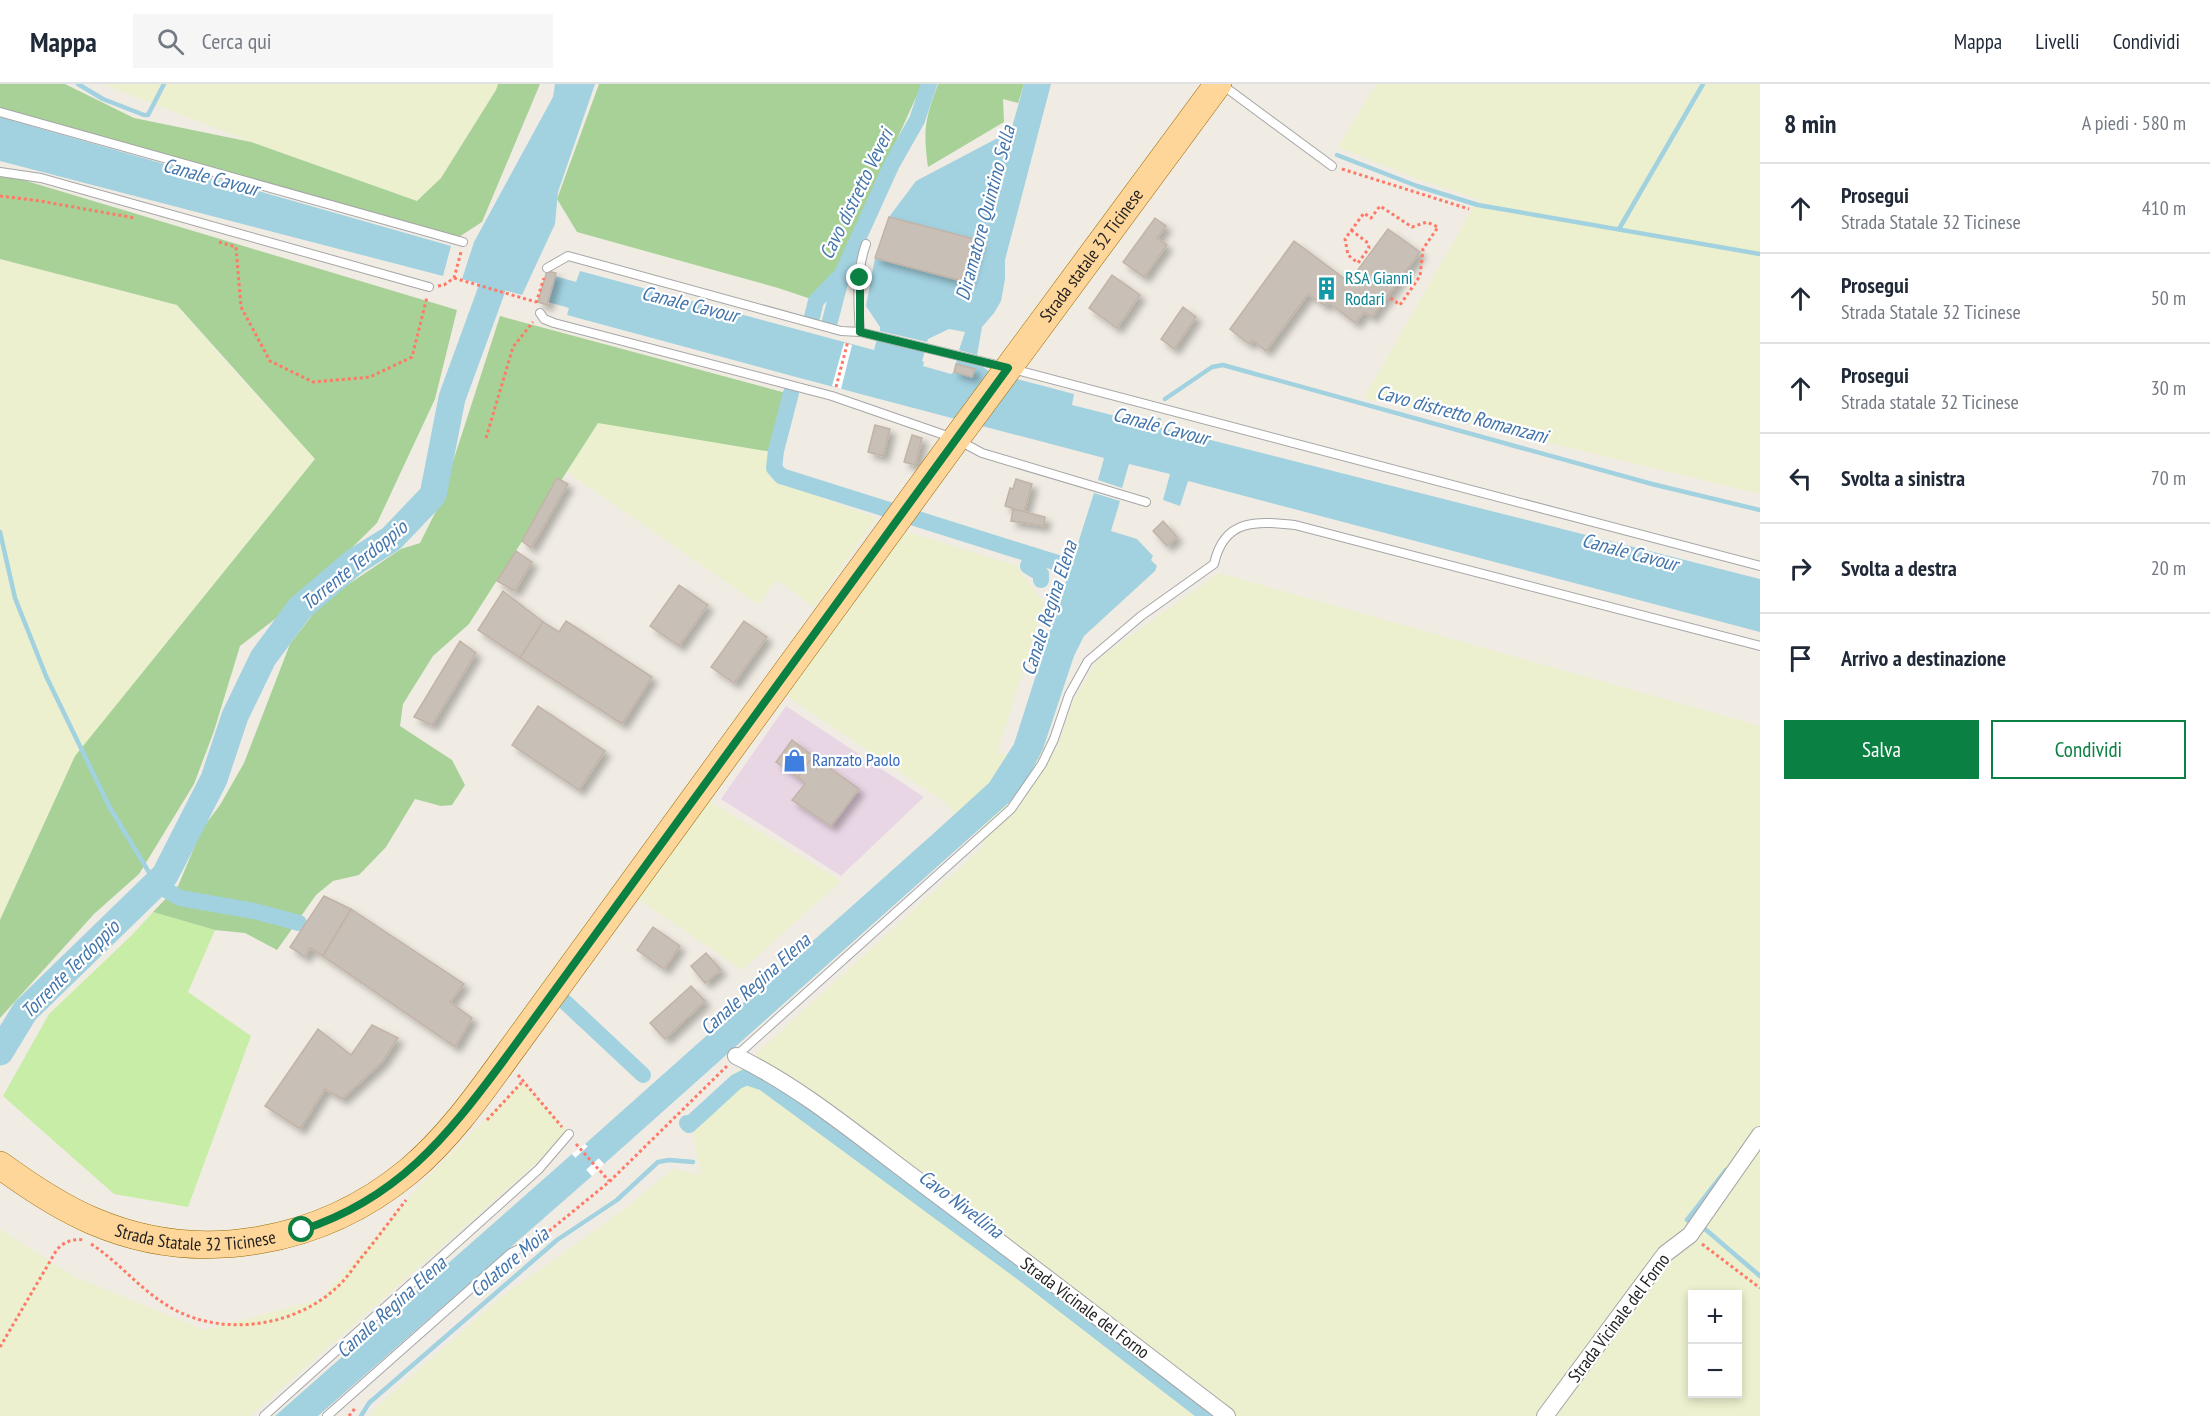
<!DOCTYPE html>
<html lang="it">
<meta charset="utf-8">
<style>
:root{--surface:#fff;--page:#f6f6f7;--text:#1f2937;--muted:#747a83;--line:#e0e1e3;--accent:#0b8043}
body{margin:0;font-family:"PT Sans Narrow",sans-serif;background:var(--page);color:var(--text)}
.controls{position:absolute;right:18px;bottom:18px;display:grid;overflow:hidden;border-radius:0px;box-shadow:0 3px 9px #0003}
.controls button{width:54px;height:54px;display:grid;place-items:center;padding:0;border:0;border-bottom:2px solid var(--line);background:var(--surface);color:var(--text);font:30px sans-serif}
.stop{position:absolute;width:18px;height:18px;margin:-14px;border:4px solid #0b8043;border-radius:50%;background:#fff}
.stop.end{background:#0b8043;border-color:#fff;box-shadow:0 2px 6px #0008}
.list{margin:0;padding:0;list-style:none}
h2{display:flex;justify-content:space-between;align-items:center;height:78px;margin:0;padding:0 24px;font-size:26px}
h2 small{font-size:20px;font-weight:400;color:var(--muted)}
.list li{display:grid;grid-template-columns:39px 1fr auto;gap:18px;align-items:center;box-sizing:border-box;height:90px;padding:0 24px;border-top:2px solid var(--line)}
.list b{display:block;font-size:22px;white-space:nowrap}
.list p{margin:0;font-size:20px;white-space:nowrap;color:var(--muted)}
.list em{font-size:20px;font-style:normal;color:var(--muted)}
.actions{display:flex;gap:12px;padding:18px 24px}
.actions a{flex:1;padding:14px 0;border:2px solid var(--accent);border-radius:0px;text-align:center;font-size:21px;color:var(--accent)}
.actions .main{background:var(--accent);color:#fff}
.icon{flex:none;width:33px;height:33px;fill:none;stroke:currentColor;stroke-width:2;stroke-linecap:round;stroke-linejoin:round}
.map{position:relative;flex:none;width:1760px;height:1332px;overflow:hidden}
header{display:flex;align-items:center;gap:36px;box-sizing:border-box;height:84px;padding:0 30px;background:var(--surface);border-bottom:2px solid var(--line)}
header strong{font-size:28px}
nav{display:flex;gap:33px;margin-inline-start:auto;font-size:21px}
.search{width:420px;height:54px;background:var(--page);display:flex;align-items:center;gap:15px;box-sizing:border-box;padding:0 21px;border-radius:0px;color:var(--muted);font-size:22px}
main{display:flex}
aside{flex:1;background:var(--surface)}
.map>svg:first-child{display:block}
</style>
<header>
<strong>Mappa</strong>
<div class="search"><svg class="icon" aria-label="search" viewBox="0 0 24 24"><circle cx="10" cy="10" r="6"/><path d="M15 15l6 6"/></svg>Cerca qui</div>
<nav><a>Mappa</a><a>Livelli</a><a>Condividi</a></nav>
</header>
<main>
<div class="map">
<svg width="1760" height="1332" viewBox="0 0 1760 1332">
<defs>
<filter id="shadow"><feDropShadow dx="5.5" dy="5.5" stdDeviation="3" flood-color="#0004"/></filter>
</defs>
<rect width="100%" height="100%" fill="#f0ece4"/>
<polygon fill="#e9d6e5" points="786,622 924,713 841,792 721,715"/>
<g fill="#ecf0ce" fill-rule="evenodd">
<polygon points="103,0 498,0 496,6 441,94 417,117 251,58"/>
<polygon points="1376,0 1760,0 1760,410 1364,314 1478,115 1420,96 1338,63"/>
<polygon points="0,175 177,221 222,274 315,375 75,672 0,836"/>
<polygon points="598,338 772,368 770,394 876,434 814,523 777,496 758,520 567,388"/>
<path d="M901,446L1015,481L1044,519L997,670L1056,667L1074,615L1098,575L1219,489L1760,642V1332H369L380,1320L500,1214L623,1126L673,1085L701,1091L689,1031L985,761L945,718L782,609ZM1692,1210H1738V1310H1692Z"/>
<polygon points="709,717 841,797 742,886 637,814"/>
<polygon points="523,997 569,1050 250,1332 0,1332 0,1145 75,1193 204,1246 321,1215 421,1100"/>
</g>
<polygon fill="#c8eda7" points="153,828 215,846 188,908 251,952 188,1123 114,1110 3,1012 49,930 133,850"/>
<g fill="#a7d197">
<polygon points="0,0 65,0 134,34 251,58 417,117 441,94 496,6 498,0 540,0 482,138 459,153 0,25"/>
<polygon points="599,0 922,0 837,188 811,215 778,204 577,148 557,115"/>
<path d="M938,0H1024L1018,19L1003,15L1004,38L928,83C923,45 925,36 938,0Z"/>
<polygon points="0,89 457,226 435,315 377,439 297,518 240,562 214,647 194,700 139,790 94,830 0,934 0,836 75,672 315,375 177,221 0,175"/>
<polygon points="500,232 786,309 772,368 598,339 469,540 433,572 403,620 400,642 452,676 465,701 452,721 441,722 415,715 386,763 359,791 333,797 316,811 277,866 245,849 215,846 153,828 178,802 202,745 220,721 244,679 290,560 313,530 340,506 401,465 420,459 439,421"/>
</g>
<g fill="#a2d1e0">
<polygon points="555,0 595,0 558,108 555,140 522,211 462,195 474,158 553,13"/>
<polygon points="1024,0 1051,0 1005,176 1005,195 1001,217 994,229 982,243 977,271 959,266 965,248 949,245 928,255 927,258 880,247 880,243 866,222 875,174 966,198 978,156 889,133 916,97 1011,47"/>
<polygon points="0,33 451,162 443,192 0,77"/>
<polygon points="580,187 874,266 877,255 925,267 922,277 924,278 923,282 951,290 954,288 972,293 975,285 956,280 957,274 979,280 990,288 1074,310 1072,321 1760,495 1760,548 1188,397 1180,422 1163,416 1170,390 1129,380 1122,404 1098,396 1104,374 796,293 567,231 569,224 548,218 555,192 576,198"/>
<polygon points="1094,409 1120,417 1111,447 1137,455 1153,472 1151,476 1157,482 1155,487 1084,552 1074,572 1043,665 1028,694 1013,715 604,1080 585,1060 934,749 989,699 1014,660"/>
<polygon points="572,1070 592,1092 318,1332 275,1332"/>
</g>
<g fill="#fff">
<polygon points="844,259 852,261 841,305 832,302"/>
<polygon points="585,1060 604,1080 592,1092 572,1070"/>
</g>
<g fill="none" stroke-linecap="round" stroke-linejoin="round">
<g stroke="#a2d1e0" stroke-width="4.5">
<polyline points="78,0 103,15 144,31 148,31 164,0"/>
<polyline points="1337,71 1417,102 1478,121 1760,170"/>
<polyline points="1619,145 1703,0"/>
<polyline points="1165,315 1212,283 1223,281 1652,400 1760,426"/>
<polyline points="1155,348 1159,336"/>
<polyline points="0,448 15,514 46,592 109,722 156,800"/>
<polyline points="1726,1086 1687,1136 1705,1145 1760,1192"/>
<polyline points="361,1332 369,1319 557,1156 617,1116 658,1078 669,1076 693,1078"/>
</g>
<g stroke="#a2d1e0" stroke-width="16">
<polyline points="812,233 816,217 842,190 892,80 917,36 929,0"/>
<polyline points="830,237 842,191"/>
<polyline points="791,309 776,367 774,384 781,392 1083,487"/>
<polyline points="1032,471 1028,482 1041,490 1041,496"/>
<polyline points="156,800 180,814 254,827 299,839"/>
<polyline points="564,917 643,991"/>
<polyline points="687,1039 689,1041 736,998 746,993 764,999 1021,1188 1208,1332"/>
<polyline points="564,1095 609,1054"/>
</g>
<polyline stroke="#a2d1e0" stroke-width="27" points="0,968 25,927 165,791 214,695 235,632 263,574 300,524 354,478 391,455 433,411 452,314 505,169"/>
</g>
<g fill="#c8bfb7" stroke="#c2b3a6" stroke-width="1.5" filter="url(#shadow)">
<polygon points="889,133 978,156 966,198 875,174"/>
<polygon points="1155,134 1166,142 1157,154 1167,161 1144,193 1123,178"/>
<polygon points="1388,145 1420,168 1372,233 1364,228 1355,239 1328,218 1325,222 1308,210 1266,267 1252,256 1249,260 1230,245 1294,157 1349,198"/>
<polygon points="547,187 556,189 547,221 538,218"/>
<polygon points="1112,191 1140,211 1117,244 1089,224"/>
<polygon points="1183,223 1196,233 1174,265 1161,255"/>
<polygon points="956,280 975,285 972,293 954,288"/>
<polygon points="875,341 890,345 883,372 868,368"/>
<polygon points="912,351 922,354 915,381 904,378"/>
<polygon points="557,394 568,400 531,464 522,457"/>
<polygon points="1016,395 1032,400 1024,428 1005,422 1010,404 1013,405"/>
<polygon points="1013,425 1045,433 1044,442 1011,437"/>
<polygon points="1163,437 1177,453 1167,462 1153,447"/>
<polygon points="516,467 532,478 515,507 497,497"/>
<polygon points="679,501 708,521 679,562 650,542"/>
<polygon points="503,507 543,538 520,574 478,546"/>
<polygon points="566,537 652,593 622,640 520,574 543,538 559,548"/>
<polygon points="744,537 767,553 734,599 711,583"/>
<polygon points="460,557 476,569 432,641 414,633"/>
<polygon points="538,622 605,667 579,706 512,661"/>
<polygon points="792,656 813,672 798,693 776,678"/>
<polygon points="813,672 859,705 831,742 792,716 805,700 798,693"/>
<polygon points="324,812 351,825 323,872 310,864 305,873 290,863"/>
<polygon points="351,825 464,900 450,918 472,934 455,963 323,872"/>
<polygon points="653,843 680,862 664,885 637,866"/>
<polygon points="706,869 721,886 705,899 691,882"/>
<polygon points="691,902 705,917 665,955 650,939"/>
<polygon points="372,941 398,954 382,978 342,1015 325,1005 300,1045 265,1022 318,945 351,971"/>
</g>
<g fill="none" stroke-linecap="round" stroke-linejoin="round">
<defs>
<g id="service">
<polyline points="1221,0 1332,82"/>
<polyline points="0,28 463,158"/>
<polyline points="0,88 41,94 429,203"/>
<polyline points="547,184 568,172 841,247 860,248 1009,284 1760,482"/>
<polyline points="540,229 544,235 554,239 832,312 956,355 982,369 1146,418"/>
<path d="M860,248C858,219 856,187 866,160"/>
<path d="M736,972L1011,725L1042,680L1054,655L1069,611L1088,577L1141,532L1214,480C1224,434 1257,437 1295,441L1760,562"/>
<polyline points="264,1332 539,1085 569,1050"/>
<polyline points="327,1332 511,1169 541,1154"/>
</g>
<g id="minor">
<path d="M736,972C800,1003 856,1050 912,1092C1018,1171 1122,1252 1227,1332"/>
<polyline points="1545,1332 1665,1170 1690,1151 1760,1051"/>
</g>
<g id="primary">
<path id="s1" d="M0,1081C30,1103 60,1123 93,1137C200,1183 322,1159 409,1087C446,1056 476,1015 504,976L956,355L1218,0"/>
</g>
</defs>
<use href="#service" stroke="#a6a6a6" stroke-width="10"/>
<use href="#minor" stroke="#a6a6a6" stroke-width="18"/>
<use href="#primary" stroke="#996a00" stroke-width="28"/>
<g stroke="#ff7966" stroke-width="3" stroke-dasharray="3 3" stroke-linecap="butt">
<polyline points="1342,85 1469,125"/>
<polyline points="0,112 40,117 135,134"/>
<polyline points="1351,146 1368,159 1369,164 1358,179 1348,171 1345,155 1364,129 1371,134 1380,122 1412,143 1427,138 1438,143 1423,165 1420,192 1400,221 1388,212"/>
<polyline points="219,158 236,163 241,223 270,277 313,298 370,293 412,273 427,213"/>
<polyline points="454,194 536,218"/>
<polyline points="438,202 444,201 454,194 461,168"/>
<polyline points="536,219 544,194"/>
<polyline points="836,303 848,257"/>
<polyline points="486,354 513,263 533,238"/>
<polyline points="518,991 562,1043"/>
<polyline points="487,1036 523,997"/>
<polyline points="576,1060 609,1097"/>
<polyline points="549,1147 609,1098 727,982"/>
<path d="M91,1160C122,1180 142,1209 177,1227C227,1252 294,1242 335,1205C345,1197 353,1184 361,1174C377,1155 391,1135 406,1116"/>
<polyline points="1702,1160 1760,1204"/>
<path d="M0,1263L56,1167C62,1159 72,1154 83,1156"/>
<polyline points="349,1332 356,1323"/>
</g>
<use href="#service" stroke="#fff" stroke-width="8"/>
<use href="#minor" stroke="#fff" stroke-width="16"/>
<use href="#primary" stroke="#ffd69a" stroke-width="27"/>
</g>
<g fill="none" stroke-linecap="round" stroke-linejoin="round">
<path stroke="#0b8043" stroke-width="8" d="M302,1146C397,1115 446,1054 504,976L1008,284L860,248V194"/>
</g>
<defs>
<symbol id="building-bare" viewBox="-9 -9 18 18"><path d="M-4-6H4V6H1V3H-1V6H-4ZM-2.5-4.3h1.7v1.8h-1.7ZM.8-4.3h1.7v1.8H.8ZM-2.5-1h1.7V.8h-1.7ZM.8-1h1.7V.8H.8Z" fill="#0f9aa8" stroke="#fff" stroke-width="2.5" paint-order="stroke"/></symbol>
<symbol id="shop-bare" viewBox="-9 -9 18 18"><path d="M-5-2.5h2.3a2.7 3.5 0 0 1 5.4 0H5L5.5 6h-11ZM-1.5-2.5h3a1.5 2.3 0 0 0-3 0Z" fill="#3f7fe0" stroke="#fff" stroke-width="2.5" paint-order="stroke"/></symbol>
</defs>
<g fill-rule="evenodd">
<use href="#building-bare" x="1310" y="188" width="33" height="33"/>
<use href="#shop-bare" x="778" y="660" width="33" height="33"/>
</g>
<g text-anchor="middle" stroke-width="4.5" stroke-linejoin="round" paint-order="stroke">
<g font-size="18" fill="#1f1f1f" stroke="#fff">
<text dy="6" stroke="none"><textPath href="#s1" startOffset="1588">Strada statale 32 Ticinese</textPath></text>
<text dy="6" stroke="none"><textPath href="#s1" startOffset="214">Strada Statale 32 Ticinese</textPath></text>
<text transform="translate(1085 1224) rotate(37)" y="6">Strada Vicinale del Forno</text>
<text transform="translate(1619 1234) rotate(-53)" y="6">Strada Vicinale del Forno</text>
</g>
<g font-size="18" fill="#0d838f" stroke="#fff" text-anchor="start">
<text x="1345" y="200">RSA Gianni<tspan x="1345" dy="21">Rodari</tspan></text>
</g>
<g font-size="18" fill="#366cbe" stroke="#fff" text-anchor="start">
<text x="812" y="682">Ranzato Paolo</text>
</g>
<g font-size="20" font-style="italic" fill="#4375ab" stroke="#fff">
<text transform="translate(211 93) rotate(15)" y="7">Canale Cavour</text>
<text transform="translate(856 110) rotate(-64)" y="7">Cavo distretto Veveri</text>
<text transform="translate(985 129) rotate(-75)" y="7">Diramatore Quintino Sella</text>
<text transform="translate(690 220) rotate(14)" y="7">Canale Cavour</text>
<text transform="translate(1462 330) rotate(15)" y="7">Cavo distretto Romanzani</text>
<text transform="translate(1161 342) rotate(15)" y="7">Canale Cavour</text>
<text transform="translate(1630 468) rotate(15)" y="7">Canale Cavour</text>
<text transform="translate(354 481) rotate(-39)" y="7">Torrente Terdoppio</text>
<text transform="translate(1049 524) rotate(-72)" y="7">Canale Regina Elena</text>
<text transform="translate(70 885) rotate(-45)" y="7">Torrente Terdoppio</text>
<text transform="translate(755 900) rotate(-42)" y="7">Canale Regina Elena</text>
<text transform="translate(961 1120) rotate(37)" y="7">Cavo Nivellina</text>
<text transform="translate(509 1178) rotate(-40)" y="7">Colatore Moia</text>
<text transform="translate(391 1223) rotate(-42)" y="7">Canale Regina Elena</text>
</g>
</g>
</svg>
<div class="controls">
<button>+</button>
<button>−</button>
</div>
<div class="stop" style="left:302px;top:1146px"></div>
<div class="stop end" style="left:860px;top:194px"></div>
</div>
<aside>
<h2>8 min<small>A piedi · 580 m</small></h2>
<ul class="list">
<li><svg class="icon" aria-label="ahead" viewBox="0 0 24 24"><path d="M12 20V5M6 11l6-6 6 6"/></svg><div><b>Prosegui</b><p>Strada Statale 32 Ticinese</p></div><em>410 m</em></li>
<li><svg class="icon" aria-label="ahead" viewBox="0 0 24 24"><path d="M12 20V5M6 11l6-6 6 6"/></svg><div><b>Prosegui</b><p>Strada Statale 32 Ticinese</p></div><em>50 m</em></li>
<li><svg class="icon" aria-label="ahead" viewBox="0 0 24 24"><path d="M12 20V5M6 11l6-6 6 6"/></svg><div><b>Prosegui</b><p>Strada statale 32 Ticinese</p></div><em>30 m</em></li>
<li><svg class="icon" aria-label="left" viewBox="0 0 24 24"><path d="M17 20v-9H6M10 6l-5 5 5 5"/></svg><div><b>Svolta a sinistra</b></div><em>70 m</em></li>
<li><svg class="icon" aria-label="right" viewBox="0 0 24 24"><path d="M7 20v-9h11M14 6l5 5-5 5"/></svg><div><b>Svolta a destra</b></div><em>20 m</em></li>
<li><svg class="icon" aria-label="arrive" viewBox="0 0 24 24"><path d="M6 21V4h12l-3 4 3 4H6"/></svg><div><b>Arrivo a destinazione</b></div></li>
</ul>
<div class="actions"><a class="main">Salva</a><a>Condividi</a></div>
</aside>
</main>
